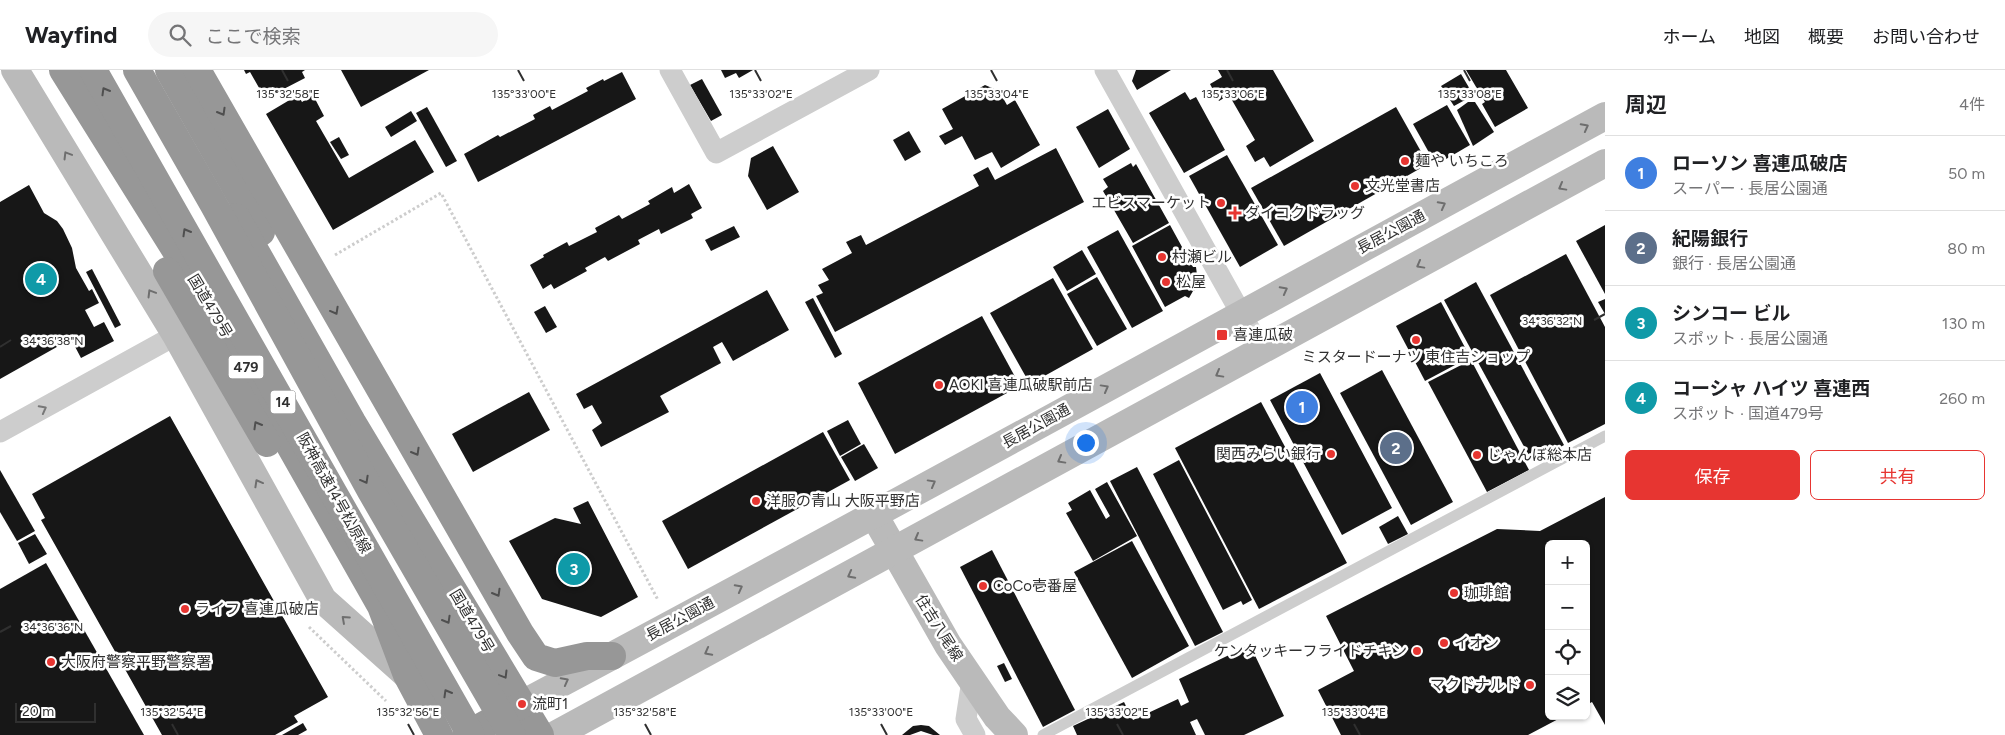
<!DOCTYPE html>
<html lang="ja">
<meta charset="utf-8">
<style>
:root{--surface:#fff;--page:#f6f6f6;--text:#202124;--muted:#757577;--line:#e0e0e0;--accent:#e73531}
body{margin:0;font-family:Figtree,"Noto Sans JP",sans-serif;background:var(--page);color:var(--text)}
.controls{position:absolute;right:15px;bottom:15px;display:grid;overflow:hidden;border-radius:8px;box-shadow:0 1px 4px #0004}
.controls button{width:45px;height:45px;display:grid;place-items:center;padding:0;border:0;border-bottom:1px solid var(--line);background:var(--surface);color:var(--text);font:25px sans-serif}
.scale{position:absolute;left:15px;bottom:12px;width:81px;box-sizing:border-box;padding-left:5px;border:2px solid #303030;border-top:0;font-size:14px;line-height:18px;white-space:nowrap;color:#303030;-webkit-text-stroke:4px #fff;paint-order:stroke}
.you{position:absolute;left:1085px;top:372px;width:18px;height:18px;margin:-12px;border:4px solid #fff;border-radius:50%;background:#1a73e8;box-shadow:0 0 0 8px #1a73e833}
.badge{display:grid;place-items:center;width:32px;height:32px;border-radius:50%;background:var(--accent);color:#fff;font-size:16px;font-weight:700}
.pin{position:absolute;translate:-50% -50%;border:2px solid #fff;box-shadow:0 1px 5px #0006}
.list{margin:0;padding:0;list-style:none}
h2{display:flex;justify-content:space-between;align-items:center;height:65px;margin:0;padding:0 20px;font-size:21px}
h2 small{font-size:16px;font-weight:400;color:var(--muted)}
.list li{display:grid;grid-template-columns:32px 1fr auto;gap:15px;align-items:center;box-sizing:border-box;height:75px;padding:0 20px;border-top:1px solid var(--line)}
.list b{display:block;font-size:19px;white-space:nowrap}
.list p{margin:0;font-size:16px;white-space:nowrap;color:var(--muted)}
.list em{font-size:16px;font-style:normal;color:var(--muted)}
.actions{display:flex;gap:10px;padding:15px 20px}
.actions a{flex:1;padding:11px 0;border:1px solid var(--accent);border-radius:8px;text-align:center;font-size:18px;color:var(--accent)}
.actions .main{background:var(--accent);color:#fff}
.icon{flex:none;width:28px;height:28px;fill:none;stroke:currentColor;stroke-width:2;stroke-linecap:round;stroke-linejoin:round}
.map{position:relative;flex:none;width:1605px;height:665px;overflow:hidden}
header{display:flex;align-items:center;gap:30px;box-sizing:border-box;height:70px;padding:0 25px;background:var(--surface);border-bottom:1px solid var(--line)}
header strong{font-size:24px}
nav{display:flex;gap:28px;margin-inline-start:auto;font-size:18px}
.search{width:350px;height:45px;background:var(--page);display:flex;align-items:center;gap:12px;box-sizing:border-box;padding:0 18px;border-radius:28px;color:var(--muted);font-size:19px}
main{display:flex}
aside{flex:1;background:var(--surface)}
.map>svg:first-child{display:block}
</style>
<header>
<strong>Wayfind</strong>
<div class="search"><svg class="icon" aria-label="search" viewBox="0 0 24 24"><circle cx="10" cy="10" r="6"/><path d="M15 15l6 6"/></svg>ここで検索</div>
<nav><a>ホーム</a><a>地図</a><a>概要</a><a>お問い合わせ</a></nav>
</header>
<main>
<div class="map">
<svg width="1605" height="665" viewBox="0 0 1605 665">
<rect width="100%" height="100%" fill="#fff"/>
<g fill="#171717">
<polygon points="244,0 305,0 302,2 305,8 276,23 273,17 262,23 250,2 246,4"/>
<polygon points="341,0 429,0 361,37"/>
<polygon points="721,0 753,0 739,8 736,3 725,8"/>
<polygon points="1136,0 1171,0 1137,20 1132,11"/>
<polygon points="1218,0 1273,0 1314,71 1270,97 1264,87 1255,92 1246,76 1255,70 1229,25 1219,31 1210,14 1222,7"/>
<polygon points="1466,0 1506,0 1528,38 1495,57 1482,34 1485,32"/>
<polygon points="622,2 636,29 478,112 464,84 498,65 500,67 535,49 533,45 550,36 552,40 588,21 586,18 603,9 604,11"/>
<polygon points="1461,4 1471,21 1463,26 1465,30 1454,36 1441,16"/>
<polygon points="702,9 722,45 711,51 690,15"/>
<polygon points="985,15 999,21 1007,35 1015,30 1040,75 1001,98 992,82 975,90 962,66 945,75 939,66 953,59 942,39"/>
<polygon points="1185,22 1190,30 1196,27 1225,80 1184,103 1149,43"/>
<polygon points="298,25 302,32 313,25 324,46 316,51 349,108 415,70 434,102 333,160 266,44"/>
<polygon points="1468,32 1475,32 1494,62 1473,76 1457,40"/>
<polygon points="1447,35 1470,75 1436,95 1413,54"/>
<polygon points="427,37 457,91 446,97 416,43"/>
<polygon points="1396,37 1428,94 1284,176 1251,118"/>
<polygon points="1108,39 1130,79 1099,98 1076,57"/>
<polygon points="411,41 417,51 391,67 385,57"/>
<polygon points="909,61 921,82 905,91 893,70"/>
<polygon points="339,67 349,85 341,89 330,72"/>
<polygon points="773,76 799,122 767,140 748,106 751,88"/>
<polygon points="1056,78 1084,132 835,262 816,226 823,223 818,215 829,210 822,199 852,183 846,172 861,165 866,175 979,116 973,105 988,97 995,110"/>
<polygon points="1227,85 1278,175 1240,197 1189,106"/>
<polygon points="1131,93 1133,97 1136,94 1169,153 1133,173 1103,121 1108,117 1103,109"/>
<polygon points="689,114 702,138 691,144 693,148 661,164 659,159 638,170 640,174 608,191 605,187 585,198 587,201 554,219 551,214 543,219 530,195 544,187 543,185 567,172 569,176 597,162 595,158 619,145 622,149 650,134 648,131 672,117 674,123"/>
<polygon points="29,115 44,143 57,151 63,159 72,178 76,198 89,221 92,219 99,233 85,240 94,257 104,252 114,271 81,288 71,269 0,309 0,132"/>
<polygon points="1170,155 1193,197 1196,197 1197,205 1203,216 1193,221 1189,228 1185,226 1165,237 1132,176"/>
<polygon points="1605,155 1605,224 1576,171"/>
<polygon points="734,156 740,167 711,181 705,170"/>
<polygon points="1118,160 1163,241 1132,258 1087,177"/>
<polygon points="1082,180 1096,204 1067,221 1053,197"/>
<polygon points="1566,184 1605,257 1605,354 1568,373 1490,225"/>
<polygon points="92,199 121,255 115,258 86,202"/>
<polygon points="1097,207 1127,259 1097,276 1067,224"/>
<polygon points="1053,208 1093,279 1030,314 990,243"/>
<polygon points="1476,212 1564,375 1533,393 1444,230"/>
<polygon points="767,220 789,260 733,291 722,272 713,277 721,293 660,326 669,342 601,377 592,360 602,353 592,335 584,339 576,324"/>
<polygon points="813,228 842,284 835,288 805,232"/>
<polygon points="1605,229 1605,244 1598,232"/>
<polygon points="1441,232 1470,287 1425,311 1396,256"/>
<polygon points="545,236 557,257 546,263 534,242"/>
<polygon points="982,246 1020,316 895,384 858,313"/>
<polygon points="1471,290 1529,400 1487,422 1428,312"/>
<polygon points="1382,300 1453,432 1411,455 1340,323"/>
<polygon points="1320,303 1392,438 1342,465 1270,330"/>
<polygon points="529,322 550,360 473,402 452,364"/>
<polygon points="1261,332 1347,493 1259,539 1175,378"/>
<polygon points="170,346 328,627 294,646 298,652 275,665 162,665 41,450 45,448 32,424"/>
<polygon points="848,350 861,374 840,386 827,361"/>
<polygon points="823,362 850,410 688,499 662,451"/>
<polygon points="864,374 878,398 855,411 841,387"/>
<polygon points="1179,390 1252,530 1243,535 1241,531 1223,540 1153,404"/>
<polygon points="1137,397 1223,562 1195,576 1110,411"/>
<polygon points="0,400 35,461 17,471 0,442"/>
<polygon points="1107,412 1137,466 1093,491 1066,443 1072,440 1068,433 1090,420 1106,449 1110,446 1095,419"/>
<polygon points="1605,427 1605,655 1592,632 1586,635 1586,474 1549,474 1549,646 1564,646 1528,665 1341,665 1318,620 1354,601 1326,546 1497,459 1540,461"/>
<polygon points="588,431 638,527 601,547 542,529 509,471 555,448 581,454 573,438"/>
<polygon points="1398,446 1408,464 1388,474 1379,457"/>
<polygon points="35,464 47,484 29,494 18,473"/>
<polygon points="1132,471 1189,576 1132,608 1074,502"/>
<polygon points="992,480 1075,640 1043,657 960,497"/>
<polygon points="46,493 144,665 0,665 0,519"/>
<polygon points="1250,575 1284,646 1244,665 1205,665 1197,649 1190,652 1196,665 1077,665 1073,656 1124,632 1133,650 1178,629 1181,636 1189,632 1179,609"/>
<polygon points="1004,593 1012,609 1005,612 997,596"/>
<polygon points="303,653 307,660 298,665 282,665"/>
<polygon points="921,655 929,656 940,665 933,665 921,661 910,665 902,665 913,656"/>
</g>
<g fill="none" stroke-linecap="round" stroke-linejoin="round">
<g stroke="#cdcdcd" stroke-width="3" stroke-dasharray="2.5 2.5" stroke-linecap="butt">
<polyline points="335,185 441,123 658,530"/>
<polyline points="309,557 386,631"/>
</g>
<polyline stroke="#cdcdcd" stroke-width="11" points="1043,665 1605,366"/>
<g stroke="#cdcdcd" stroke-width="21">
<polyline points="670,0 716,83 869,0"/>
<polyline points="1105,0 1262,281"/>
<polyline points="0,362 176,265"/>
<polyline points="972,610 966,649 975,665"/>
</g>
<g stroke="#bababa" stroke-width="28">
<polyline points="15,0 176,265 323,530 407,605"/>
<polyline points="874,445 948,575 997,647 1014,665"/>
<path d="M522,634C885,441 1244,242 1605,46"/>
<polyline points="555,665 1605,93"/>
</g>
<g stroke="#979797" stroke-width="28">
<polyline points="63,0 213,240 381,536 407,605 439,665"/>
<polyline points="169,0 261,162"/>
<polyline points="197,0 520,563 536,587 555,593 587,586 612,586"/>
<polyline points="236,147 352,352 540,665"/>
<polyline points="167,201 267,373"/>
<polyline points="466,665 521,635"/>
</g>
<g stroke="#979797" stroke-width="28">
<polyline points="93,0 471,665"/>
<polyline points="137,0 214,135 371,421 512,665"/>
</g>
</g>
<defs><path id="oneway-chevron" d="M-2-3.5L2.5 0L-2 3.5" fill="none" stroke-width="1.6" stroke-linecap="round" stroke-linejoin="round" transform="scale(1.25)"/></defs>
<g stroke="#4f4f4f">
<use href="#oneway-chevron" transform="translate(105 21) rotate(-120)"/>
<use href="#oneway-chevron" transform="translate(222 42) rotate(60)"/>
<use href="#oneway-chevron" transform="translate(186 162) rotate(-120)"/>
<use href="#oneway-chevron" transform="translate(335 241) rotate(61)"/>
<use href="#oneway-chevron" transform="translate(257 355) rotate(-120)"/>
<use href="#oneway-chevron" transform="translate(416 382) rotate(60)"/>
<use href="#oneway-chevron" transform="translate(365 410) rotate(61)"/>
<use href="#oneway-chevron" transform="translate(497 523) rotate(60)"/>
<use href="#oneway-chevron" transform="translate(447 550) rotate(60)"/>
<use href="#oneway-chevron" transform="translate(504 605) rotate(59)"/>
<use href="#oneway-chevron" transform="translate(447 623) rotate(-120)"/>
</g>
<g stroke="#6e6e6e">
<use href="#oneway-chevron" transform="translate(1585 57) rotate(-28)"/>
<use href="#oneway-chevron" transform="translate(67 85) rotate(-121)"/>
<use href="#oneway-chevron" transform="translate(1562 117) rotate(151)"/>
<use href="#oneway-chevron" transform="translate(1442 135) rotate(-28)"/>
<use href="#oneway-chevron" transform="translate(1420 195) rotate(151)"/>
<use href="#oneway-chevron" transform="translate(1284 220) rotate(-28)"/>
<use href="#oneway-chevron" transform="translate(151 223) rotate(-121)"/>
<use href="#oneway-chevron" transform="translate(1219 304) rotate(151)"/>
<use href="#oneway-chevron" transform="translate(1105 318) rotate(-29)"/>
<use href="#oneway-chevron" transform="translate(1061 390) rotate(151)"/>
<use href="#oneway-chevron" transform="translate(258 413) rotate(-119)"/>
<use href="#oneway-chevron" transform="translate(932 413) rotate(-29)"/>
<use href="#oneway-chevron" transform="translate(918 468) rotate(151)"/>
<use href="#oneway-chevron" transform="translate(851 505) rotate(152)"/>
<use href="#oneway-chevron" transform="translate(739 518) rotate(-28)"/>
<use href="#oneway-chevron" transform="translate(345 549) rotate(-138)"/>
<use href="#oneway-chevron" transform="translate(708 582) rotate(152)"/>
<use href="#oneway-chevron" transform="translate(565 611) rotate(-28)"/>
</g>
<use stroke="#777" href="#oneway-chevron" transform="translate(43 339) rotate(-28)"/>
<path fill="none" stroke="#303030" stroke-width="2" d="M282,0L288,11M518,0L524,11M755,0L761,11M991,0L997,11M1227,0L1233,11M1464,0L1470,11M1594,250L1605,244M0,277L11,270M0,562L11,556M172,654L178,665M408,654L414,665M645,654L651,665M881,654L887,665M1117,654L1123,665M1354,654L1360,665"/>
<g fill="#e73531" stroke="#fff" stroke-width="2">
<circle cx="1405" cy="91" r="5"/>
<circle cx="1355" cy="116" r="5"/>
<circle cx="1221" cy="133" r="5"/>
<path d="M1232.5 135.5h5v5h5v5h-5v5h-5v-5h-5v-5h5z"/>
<circle cx="1162" cy="187" r="5"/>
<circle cx="1166" cy="212" r="5"/>
<rect x="1216" y="259" width="12" height="12" rx="2.5"/>
<circle cx="1416" cy="270" r="5"/>
<circle cx="939" cy="315" r="5"/>
<circle cx="1331" cy="384" r="5"/>
<circle cx="1477" cy="385" r="5"/>
<circle cx="756" cy="431" r="5"/>
<circle cx="983" cy="516" r="5"/>
<circle cx="1454" cy="523" r="5"/>
<circle cx="185" cy="539" r="5"/>
<circle cx="1444" cy="573" r="5"/>
<circle cx="1417" cy="581" r="5"/>
<circle cx="51" cy="592" r="5"/>
<circle cx="1530" cy="615" r="5"/>
<circle cx="522" cy="634" r="5"/>
</g>
<g text-anchor="middle" stroke-width="5" stroke-linejoin="round" paint-order="stroke">
<g fill="#fff" stroke="#6e6e6e" stroke-width="1">
<rect x="228.5" y="285.5" width="35" height="23" rx="4"/>
<rect x="270.5" y="320.5" width="25" height="23" rx="4"/>
</g>
<g font-size="14" font-weight="bold" fill="#303030">
<text x="246" y="302">479</text>
<text x="283" y="337">14</text>
</g>
<g font-size="15" fill="#303030" stroke="#fff" text-anchor="start">
<text x="1415" y="96">麺や いちころ</text>
<text x="1365" y="121">文光堂書店</text>
<text x="1211" y="138" text-anchor="end">エビスマーケット</text>
<text x="1245" y="148">ダイコクドラッグ</text>
<text x="1172" y="192">村瀬ビル</text>
<text x="1176" y="217">松屋</text>
<text x="1233" y="270">喜連瓜破</text>
<text x="1416" y="292" text-anchor="middle">ミスタードーナツ 東住吉ショップ</text>
<text x="949" y="320">AOKI 喜連瓜破駅前店</text>
<text x="1321" y="389" text-anchor="end">関西みらい銀行</text>
<text x="1487" y="390">じゃんぼ総本店</text>
<text x="766" y="436">洋服の青山 大阪平野店</text>
<text x="993" y="521">CoCo壱番屋</text>
<text x="1464" y="528">珈琲館</text>
<text x="195" y="544">ライフ 喜連瓜破店</text>
<text x="1454" y="578">イオン</text>
<text x="1407" y="586" text-anchor="end">ケンタッキーフライドチキン</text>
<text x="61" y="597">大阪府警察平野警察署</text>
<text x="1520" y="620" text-anchor="end">マクドナルド</text>
<text x="532" y="639">流町1</text>
</g>
<g font-size="15" fill="#303030" stroke="#fff">
<text transform="translate(1391 162) rotate(-28)" y="5">長居公園通</text>
<text transform="translate(210 236) rotate(59)" y="5">国道479号</text>
<text transform="translate(1036 356) rotate(-29)" y="5">長居公園通</text>
<text transform="translate(334 423) rotate(61)" y="5">阪神高速14号松原線</text>
<text transform="translate(680 549) rotate(-28)" y="5">長居公園通</text>
<text transform="translate(472 551) rotate(59)" y="5">国道479号</text>
<text transform="translate(939 558) rotate(58)" y="5">住吉八尾線</text>
</g>
</g>
<g font-size="12" text-anchor="middle" fill="#303030" stroke="#fff" stroke-width="5" stroke-linejoin="round" paint-order="stroke">
<text x="288" y="28">135°32'58"E</text>
<text x="524" y="28">135°33'00"E</text>
<text x="761" y="28">135°33'02"E</text>
<text x="997" y="28">135°33'04"E</text>
<text x="1233" y="28">135°33'06"E</text>
<text x="1470" y="28">135°33'08"E</text>
<text x="1552" y="255">34°36'32"N</text>
<text x="53" y="275">34°36'38"N</text>
<text x="53" y="561">34°36'36"N</text>
<text x="172" y="646">135°32'54"E</text>
<text x="408" y="646">135°32'56"E</text>
<text x="645" y="646">135°32'58"E</text>
<text x="881" y="646">135°33'00"E</text>
<text x="1117" y="646">135°33'02"E</text>
<text x="1354" y="646">135°33'04"E</text>
</g>
</svg>
<div class="controls">
<button>+</button>
<button>−</button>
<button><svg class="icon" aria-label="locate" viewBox="0 0 24 24"><circle cx="12" cy="12" r="6"/><path d="M12 2v4M12 18v4M2 12h4M18 12h4"/></svg></button>
<button><svg class="icon" aria-label="layers" viewBox="0 0 24 24"><path d="M12 4l9 5-9 5-9-5zM3 14l9 5 9-5"/></svg></button>
</div>
<div class="scale">20 m</div>
<div class="you"></div>
<div class="pin badge" style="left:1302px;top:337px;background:#3f7fe0">1</div>
<div class="pin badge" style="left:1396px;top:378px;background:#5c6f8a">2</div>
<div class="pin badge" style="left:574px;top:499px;background:#0f9aa8">3</div>
<div class="pin badge" style="left:41px;top:209px;background:#0f9aa8">4</div>
</div>
<aside>
<h2>周辺<small>4件</small></h2>
<ul class="list">
<li><span class="badge" style="background:#3f7fe0">1</span><div><b>ローソン 喜連瓜破店</b><p>スーパー · 長居公園通</p></div><em>50 m</em></li>
<li><span class="badge" style="background:#5c6f8a">2</span><div><b>紀陽銀行</b><p>銀行 · 長居公園通</p></div><em>80 m</em></li>
<li><span class="badge" style="background:#0f9aa8">3</span><div><b>シンコー ビル</b><p>スポット · 長居公園通</p></div><em>130 m</em></li>
<li><span class="badge" style="background:#0f9aa8">4</span><div><b>コーシャ ハイツ 喜連西</b><p>スポット · 国道479号</p></div><em>260 m</em></li>
</ul>
<div class="actions"><a class="main">保存</a><a>共有</a></div>
</aside>
</main>
